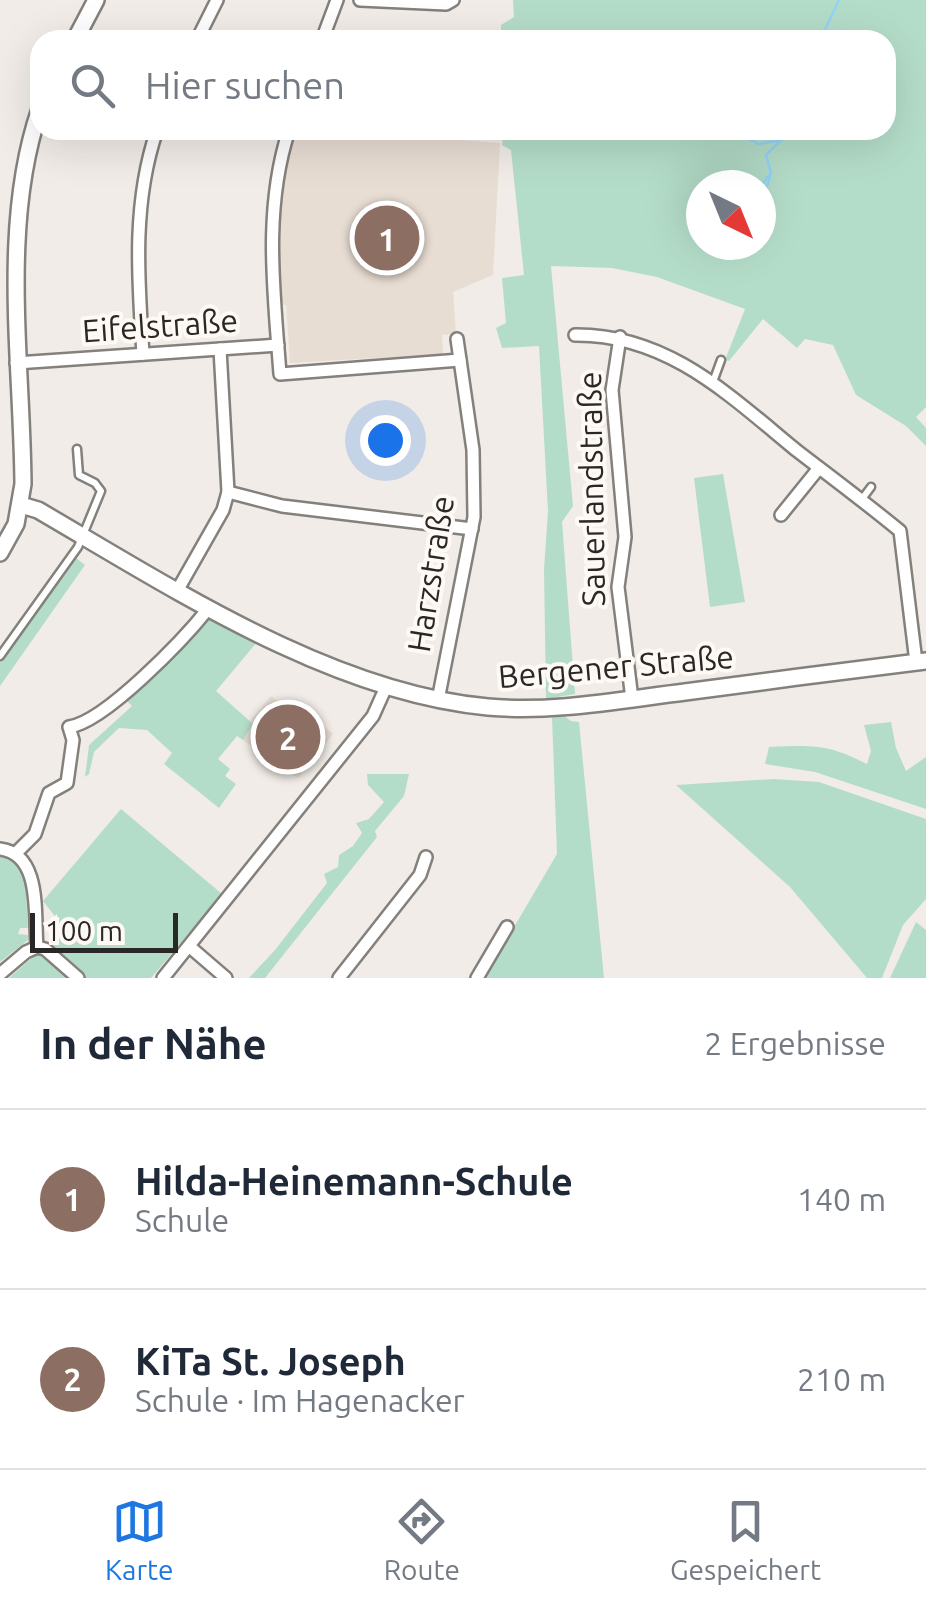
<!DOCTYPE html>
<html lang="de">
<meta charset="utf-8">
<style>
:root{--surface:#fff;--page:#f2f2f3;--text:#1f2937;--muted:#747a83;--line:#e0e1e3;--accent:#1e77e0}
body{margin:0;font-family:Ubuntu,sans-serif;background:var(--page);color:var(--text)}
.compass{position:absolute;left:686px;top:170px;width:90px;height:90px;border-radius:50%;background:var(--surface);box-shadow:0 10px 40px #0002;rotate:137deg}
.scale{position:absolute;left:30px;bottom:25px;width:148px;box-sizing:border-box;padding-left:10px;border:5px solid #2a2826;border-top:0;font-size:28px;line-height:35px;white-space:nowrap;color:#2a2826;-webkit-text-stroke:8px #fef9f4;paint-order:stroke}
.you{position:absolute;left:385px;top:440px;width:35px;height:35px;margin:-25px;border:8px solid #fff;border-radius:50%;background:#1a73e8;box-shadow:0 0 0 15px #1a73e833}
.badge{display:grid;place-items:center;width:65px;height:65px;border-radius:50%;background:var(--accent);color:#fff;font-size:32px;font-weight:700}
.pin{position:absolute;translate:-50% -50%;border:5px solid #fff;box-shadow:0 2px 10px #0006}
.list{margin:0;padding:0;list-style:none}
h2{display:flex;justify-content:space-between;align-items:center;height:130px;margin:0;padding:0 40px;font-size:42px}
h2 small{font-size:32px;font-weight:400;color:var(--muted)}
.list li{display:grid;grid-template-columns:65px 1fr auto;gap:30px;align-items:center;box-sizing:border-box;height:180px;padding:0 40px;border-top:2px solid var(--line)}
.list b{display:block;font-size:38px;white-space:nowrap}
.list p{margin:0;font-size:32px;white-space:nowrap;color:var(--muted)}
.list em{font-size:32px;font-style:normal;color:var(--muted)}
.icon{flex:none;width:55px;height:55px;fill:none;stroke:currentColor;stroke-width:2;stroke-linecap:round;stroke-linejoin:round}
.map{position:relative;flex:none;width:926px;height:978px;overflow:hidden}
.search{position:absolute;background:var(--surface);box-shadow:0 10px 40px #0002;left:30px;right:30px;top:30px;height:110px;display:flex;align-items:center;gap:25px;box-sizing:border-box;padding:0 35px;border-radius:30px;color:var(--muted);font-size:38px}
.sheet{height:490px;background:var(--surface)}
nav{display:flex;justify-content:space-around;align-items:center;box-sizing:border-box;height:140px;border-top:2px solid var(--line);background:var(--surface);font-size:28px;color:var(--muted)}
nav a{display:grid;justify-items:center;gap:5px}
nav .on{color:var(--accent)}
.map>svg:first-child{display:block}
</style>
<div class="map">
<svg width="926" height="978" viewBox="0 0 926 978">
<rect width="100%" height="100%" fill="#f1ece7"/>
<g fill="#e8ddd3">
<polygon points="297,130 403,131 435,138 500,143 493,275 453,292 456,334 442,335 443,354 290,363 286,305 281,305 279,212 286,167"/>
<polygon points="271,696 286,708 298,706 333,734 298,778 243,740 253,725 250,721"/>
</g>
<g fill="#b4ddc9" fill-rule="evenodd">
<path d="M513,0H926V407L916,417L926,428V446L906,426L856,395L833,345L805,339L797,348L763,319L729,361L725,360L745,309L657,277L612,268L551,266L573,506L562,522L575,694L546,699L544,569L548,511L539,346L502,348L496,328L506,323L502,278L524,275L511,150L502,145L504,130H886V40H501V25L514,17ZM761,185V245H701V185Z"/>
<polygon points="723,474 745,602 710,607 694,478"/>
<polygon points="76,558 85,565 0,686 0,662"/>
<polygon points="207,619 257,642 216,691 253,724 243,740 237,736 218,759 230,769 225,776 236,784 219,808 164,764 172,753 147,730 119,728 94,752 89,774 85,777 89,745 132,706 125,699 178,652"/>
<polygon points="563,715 571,721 579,722 604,978 484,978 557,854 552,717"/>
<path d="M891,722L896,748L906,771L926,757V809L815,772L765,764L769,747C813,745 828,744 867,764L871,751L864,725Z"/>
<polygon points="367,774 409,774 404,796 375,831 377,837 265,978 249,978 275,950 327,883 324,874 338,867 339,855 353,846 362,833 356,823 369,819 384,802 368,785"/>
<polygon points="774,779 819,782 926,819 926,899 903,925 882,978 867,978 790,887 676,785"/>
<polygon points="121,809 222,894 151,978 9,978 65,929 43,901"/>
<polygon points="0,856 16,860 25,878 28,928 20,928 18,934 28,935 28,940 0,962"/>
<polygon points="916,922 926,930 926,978 890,978"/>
</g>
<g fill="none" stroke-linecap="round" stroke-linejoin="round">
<g stroke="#93d3f9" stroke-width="2.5">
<polyline points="820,40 839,0"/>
<polyline points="743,136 759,144 781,140"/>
<polyline points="724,174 736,185"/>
<polyline points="749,185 752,185"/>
<polyline points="761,186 769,175"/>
<polyline points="761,206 771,173 766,155 781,140 785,130"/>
</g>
<defs>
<g id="lane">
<polyline points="713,382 721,360"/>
<polyline points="862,499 871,487"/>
<polyline points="0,656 78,547 101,491 95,483 79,475 77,449"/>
</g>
<g id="street">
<polyline points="360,0 446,4 453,0"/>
<polyline points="197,40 217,0"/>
<polyline points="322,40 337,0"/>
<path d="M289,130C263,210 274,292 280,374L460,360"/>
<path d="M575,335C667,334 729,395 796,450C831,477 866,503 900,531L916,662"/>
<polyline points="620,337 612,390 625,537 618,587 632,699"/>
<path d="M143,354C138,278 132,203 157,130"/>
<polyline points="16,363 278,345"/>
<polyline points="228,492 282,506 472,529"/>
<polyline points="781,515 819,468"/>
<polyline points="177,591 223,510 228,492 220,349"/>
<polyline points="438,700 474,517 473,450 457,339"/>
<path d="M0,849C42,854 34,914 37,947"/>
<path d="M16,853L35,834L49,793L67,783L73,740L69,727C105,722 184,639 208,609"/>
<polyline points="37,947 45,949 78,978"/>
<polyline points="190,947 226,978"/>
<polyline points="0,974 26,952 37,947"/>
<polyline points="163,978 373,716 386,687"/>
<polyline points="339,978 420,875 426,857"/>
<polyline points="477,978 507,927"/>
</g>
<g id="secondary">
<polyline points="75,40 96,0"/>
<path d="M21,505L38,510C172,588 332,693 488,707C553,713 620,700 685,692C765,681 846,671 926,661"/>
<path d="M0,553L16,524L23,484C22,360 0,225 40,109"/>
</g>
</defs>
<use href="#lane" stroke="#84807b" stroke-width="11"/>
<use href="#street" stroke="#84807b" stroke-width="16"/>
<use href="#secondary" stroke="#84807b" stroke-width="20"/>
<use href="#lane" stroke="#fff" stroke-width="6"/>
<use href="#street" stroke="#fff" stroke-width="11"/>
<use href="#secondary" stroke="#fff" stroke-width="15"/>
</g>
<g text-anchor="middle" stroke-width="8" stroke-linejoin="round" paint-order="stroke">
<g font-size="32" fill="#2a2826" stroke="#fef9f4">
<text transform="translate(160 326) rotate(-4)" y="11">Eifelstraße</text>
<text transform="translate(592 489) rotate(-91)" y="11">Sauerlandstraße</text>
<text transform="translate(431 574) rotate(-81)" y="11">Harzstraße</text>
<text transform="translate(616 667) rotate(-5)" y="11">Bergener Straße</text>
</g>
</g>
</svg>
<svg class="compass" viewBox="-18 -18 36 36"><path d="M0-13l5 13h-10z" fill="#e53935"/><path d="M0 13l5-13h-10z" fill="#747a83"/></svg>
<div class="scale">100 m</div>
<div class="you"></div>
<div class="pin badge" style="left:387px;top:238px;background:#8d6e63">1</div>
<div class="pin badge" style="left:288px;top:737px;background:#8d6e63">2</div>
<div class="search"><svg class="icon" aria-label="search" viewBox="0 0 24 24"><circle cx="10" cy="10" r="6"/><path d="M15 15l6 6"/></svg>Hier suchen</div>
</div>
<section class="sheet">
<h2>In der Nähe<small>2 Ergebnisse</small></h2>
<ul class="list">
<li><span class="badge" style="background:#8d6e63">1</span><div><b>Hilda-Heinemann-Schule</b><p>Schule</p></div><em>140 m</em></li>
<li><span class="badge" style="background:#8d6e63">2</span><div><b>KiTa St. Joseph</b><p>Schule · Im Hagenacker</p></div><em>210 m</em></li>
</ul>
</section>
<nav>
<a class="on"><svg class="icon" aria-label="map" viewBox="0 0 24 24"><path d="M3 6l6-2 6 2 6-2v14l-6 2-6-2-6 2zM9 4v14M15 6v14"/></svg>Karte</a>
<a><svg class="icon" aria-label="directions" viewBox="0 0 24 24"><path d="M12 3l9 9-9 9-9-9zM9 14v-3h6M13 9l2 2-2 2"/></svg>Route</a>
<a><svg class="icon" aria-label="saved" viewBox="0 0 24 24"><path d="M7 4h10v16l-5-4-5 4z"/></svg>Gespeichert</a>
</nav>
